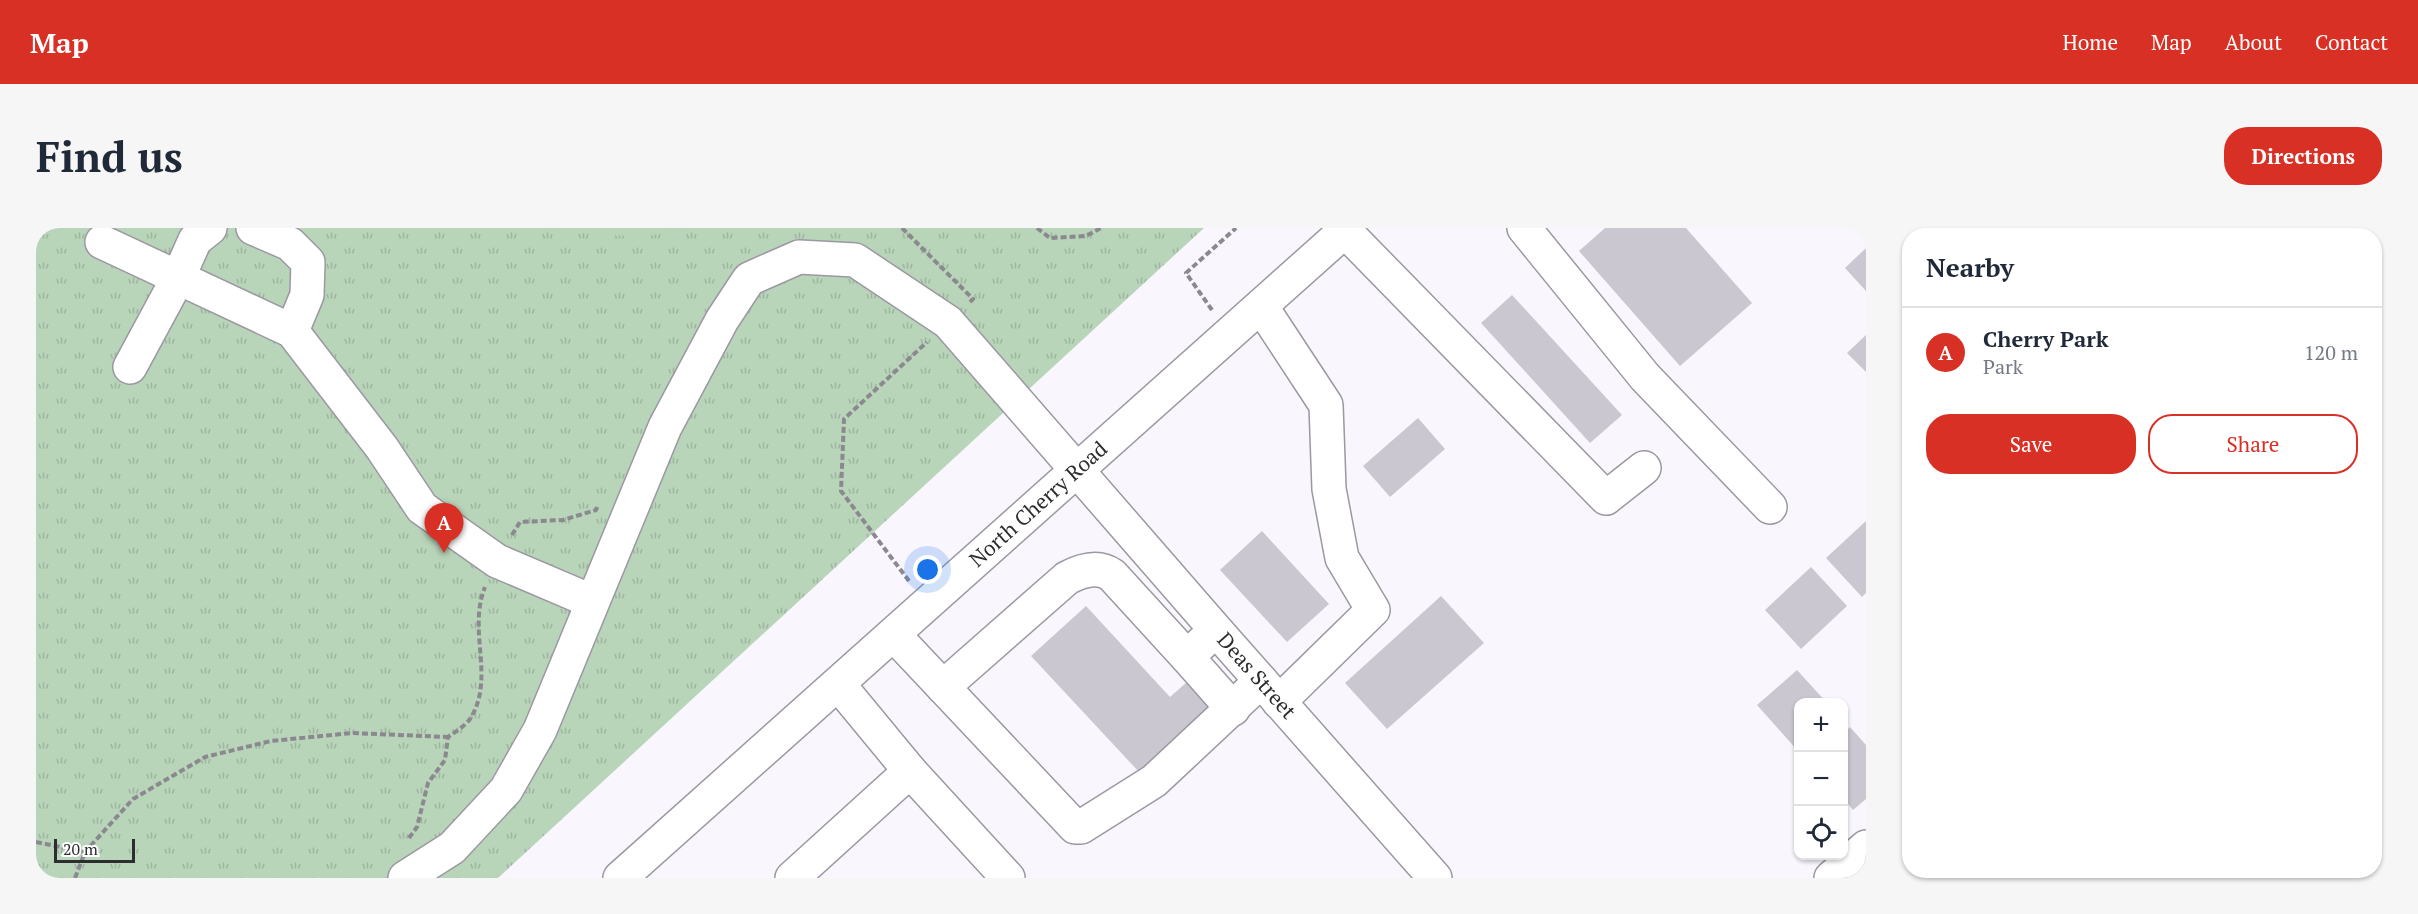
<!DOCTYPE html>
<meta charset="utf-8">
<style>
:root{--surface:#fff;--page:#f6f6f7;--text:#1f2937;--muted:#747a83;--line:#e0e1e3;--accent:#d93025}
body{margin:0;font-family:"PT Serif",serif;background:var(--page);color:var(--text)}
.controls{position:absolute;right:18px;bottom:18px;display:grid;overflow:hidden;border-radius:12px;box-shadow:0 2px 4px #0004}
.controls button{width:54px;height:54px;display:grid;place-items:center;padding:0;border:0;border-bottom:2px solid var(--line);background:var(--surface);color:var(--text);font:30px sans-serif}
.scale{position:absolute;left:18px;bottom:15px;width:81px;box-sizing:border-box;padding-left:6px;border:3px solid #2d2c2f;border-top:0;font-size:16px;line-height:21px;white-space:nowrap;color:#2d2c2f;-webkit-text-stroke:4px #fff;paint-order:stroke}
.you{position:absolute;left:892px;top:342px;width:21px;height:21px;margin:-15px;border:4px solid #fff;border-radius:50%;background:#1a73e8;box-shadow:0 0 0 9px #1a73e833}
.badge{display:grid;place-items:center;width:39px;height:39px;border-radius:50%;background:var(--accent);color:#fff;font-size:20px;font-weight:700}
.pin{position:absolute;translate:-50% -50px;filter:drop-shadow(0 2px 3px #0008)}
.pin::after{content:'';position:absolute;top:32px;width:21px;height:18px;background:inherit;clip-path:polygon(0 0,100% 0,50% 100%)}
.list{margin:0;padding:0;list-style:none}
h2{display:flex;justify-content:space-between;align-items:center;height:78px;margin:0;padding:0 24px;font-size:26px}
h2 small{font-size:20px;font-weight:400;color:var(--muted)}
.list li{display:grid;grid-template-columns:39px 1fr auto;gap:18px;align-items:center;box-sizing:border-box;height:90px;padding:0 24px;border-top:2px solid var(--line)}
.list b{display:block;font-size:22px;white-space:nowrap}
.list p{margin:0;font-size:20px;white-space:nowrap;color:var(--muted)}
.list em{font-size:20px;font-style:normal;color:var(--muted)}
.actions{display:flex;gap:12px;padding:18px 24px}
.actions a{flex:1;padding:14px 0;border:2px solid var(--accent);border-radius:24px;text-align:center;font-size:21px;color:var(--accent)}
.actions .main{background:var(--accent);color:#fff}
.icon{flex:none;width:33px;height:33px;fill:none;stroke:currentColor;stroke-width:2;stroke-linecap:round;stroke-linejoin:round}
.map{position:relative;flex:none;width:1830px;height:650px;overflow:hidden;border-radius:24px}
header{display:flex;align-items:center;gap:36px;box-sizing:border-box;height:84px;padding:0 30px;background:var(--accent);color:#fff}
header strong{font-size:28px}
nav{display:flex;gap:33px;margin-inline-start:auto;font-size:21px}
.intro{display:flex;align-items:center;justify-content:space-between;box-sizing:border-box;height:144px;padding:0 36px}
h1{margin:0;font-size:42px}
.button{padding:15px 27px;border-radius:24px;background:var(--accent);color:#fff;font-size:21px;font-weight:700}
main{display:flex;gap:36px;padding:0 36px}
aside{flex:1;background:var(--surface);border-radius:24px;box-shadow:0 2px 4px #0004}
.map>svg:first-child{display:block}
</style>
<header>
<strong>Map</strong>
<nav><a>Home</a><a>Map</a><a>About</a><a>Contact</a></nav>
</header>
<div class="intro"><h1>Find us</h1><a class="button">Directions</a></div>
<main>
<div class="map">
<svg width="1830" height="650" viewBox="0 0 1830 650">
<defs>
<pattern id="park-tufts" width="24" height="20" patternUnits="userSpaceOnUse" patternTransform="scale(1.5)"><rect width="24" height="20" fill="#b8d4b9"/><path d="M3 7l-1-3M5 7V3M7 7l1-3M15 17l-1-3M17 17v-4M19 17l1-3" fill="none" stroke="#9eb69f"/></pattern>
</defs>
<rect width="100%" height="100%" fill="#f9f6fe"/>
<polygon fill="url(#park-tufts)" points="0,0 1168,0 462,650 0,650"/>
<polygon fill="#b8d4b9" points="508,0 651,0 608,9 524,4"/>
<g fill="#cbc7d1">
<polygon points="1569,0 1650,0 1716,75 1644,138 1543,23"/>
<polygon points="1830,20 1830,63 1809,40"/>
<polygon points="1476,67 1586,187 1554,215 1445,95"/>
<polygon points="1830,107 1830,144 1811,125"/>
<polygon points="1382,190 1409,221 1354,269 1327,238"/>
<polygon points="1830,293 1830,365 1826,369 1790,330"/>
<polygon points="1226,303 1293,376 1251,414 1184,342"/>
<polygon points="1775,339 1811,378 1765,421 1729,382"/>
<polygon points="1405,368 1448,415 1351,501 1309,455"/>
<polygon points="1050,378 1134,469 1151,454 1175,480 1104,545 995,428"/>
<polygon points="1761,442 1791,475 1762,475 1762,523 1721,477"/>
<polygon points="1814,499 1830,517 1830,571 1817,582 1808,571 1808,505"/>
</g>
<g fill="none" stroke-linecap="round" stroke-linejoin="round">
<defs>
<g id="minor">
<polyline points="217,0 254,16 272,34 271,67 256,103"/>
<polyline points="1488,0 1609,149 1734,279"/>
<polyline points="1309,3 1570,270 1608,240"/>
<polyline points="66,14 256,103 346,220 386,280 461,333 555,373"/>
<polyline points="1225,78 1290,177 1293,261 1306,330 1337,382 1243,474"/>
<polyline points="94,139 142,50 159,12 174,0"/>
<polyline points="858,407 1039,599 1045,599 1118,553 1225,453"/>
<polyline points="1167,414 1151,429 1197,481"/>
<polyline points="803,457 874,543 972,650"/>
<path d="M907,459L1031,350C1046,342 1062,337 1076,347L1151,429"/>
<path id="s1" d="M369,650L416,620L470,562L504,502L629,199L686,92L713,51L763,29L819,32L912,94L1180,402L1399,650"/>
<polyline points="756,650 874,543"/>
<polyline points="1795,650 1830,619"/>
</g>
<g id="major">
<path id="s2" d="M584,650L1312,0"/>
</g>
</defs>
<use href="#minor" stroke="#9c98a2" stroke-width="36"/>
<use href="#major" stroke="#9c98a2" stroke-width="36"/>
<g stroke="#8b898f" stroke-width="4" stroke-dasharray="6 3" stroke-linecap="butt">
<polyline points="866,0 937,71 934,74"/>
<polyline points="1001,0 1014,10 1050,8 1065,0"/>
<polyline points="1176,82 1150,45 1200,0"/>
<polyline points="476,307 484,294 527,292 560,282 562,277"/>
<polyline points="873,353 805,263 808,191 891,114"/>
<path d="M373,610L381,599L392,555L409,532L412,509C419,504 429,498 434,491C460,450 431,404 449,359"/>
<polyline points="0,614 49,624"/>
<polyline points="39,650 49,624 97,571 169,529 235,513 316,505 412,509"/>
</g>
<use href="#minor" stroke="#fff" stroke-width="33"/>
<use href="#major" stroke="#fff" stroke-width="33"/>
</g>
<g text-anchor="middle" stroke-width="4.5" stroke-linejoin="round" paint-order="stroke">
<g font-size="21" fill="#2d2c2f" stroke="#fff">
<text dy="7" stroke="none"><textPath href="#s2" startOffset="561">North Cherry Road</textPath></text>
<text dy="7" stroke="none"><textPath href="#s1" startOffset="1394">Deas Street</textPath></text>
</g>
</g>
</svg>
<div class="controls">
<button>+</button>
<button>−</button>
<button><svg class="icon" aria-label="locate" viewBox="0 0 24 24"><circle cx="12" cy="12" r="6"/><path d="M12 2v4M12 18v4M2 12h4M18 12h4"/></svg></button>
</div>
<div class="scale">20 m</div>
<div class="you"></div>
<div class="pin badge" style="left:408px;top:325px">A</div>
</div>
<aside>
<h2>Nearby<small></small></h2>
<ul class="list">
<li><span class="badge">A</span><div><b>Cherry Park</b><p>Park</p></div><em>120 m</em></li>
</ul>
<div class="actions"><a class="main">Save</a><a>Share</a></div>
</aside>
</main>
